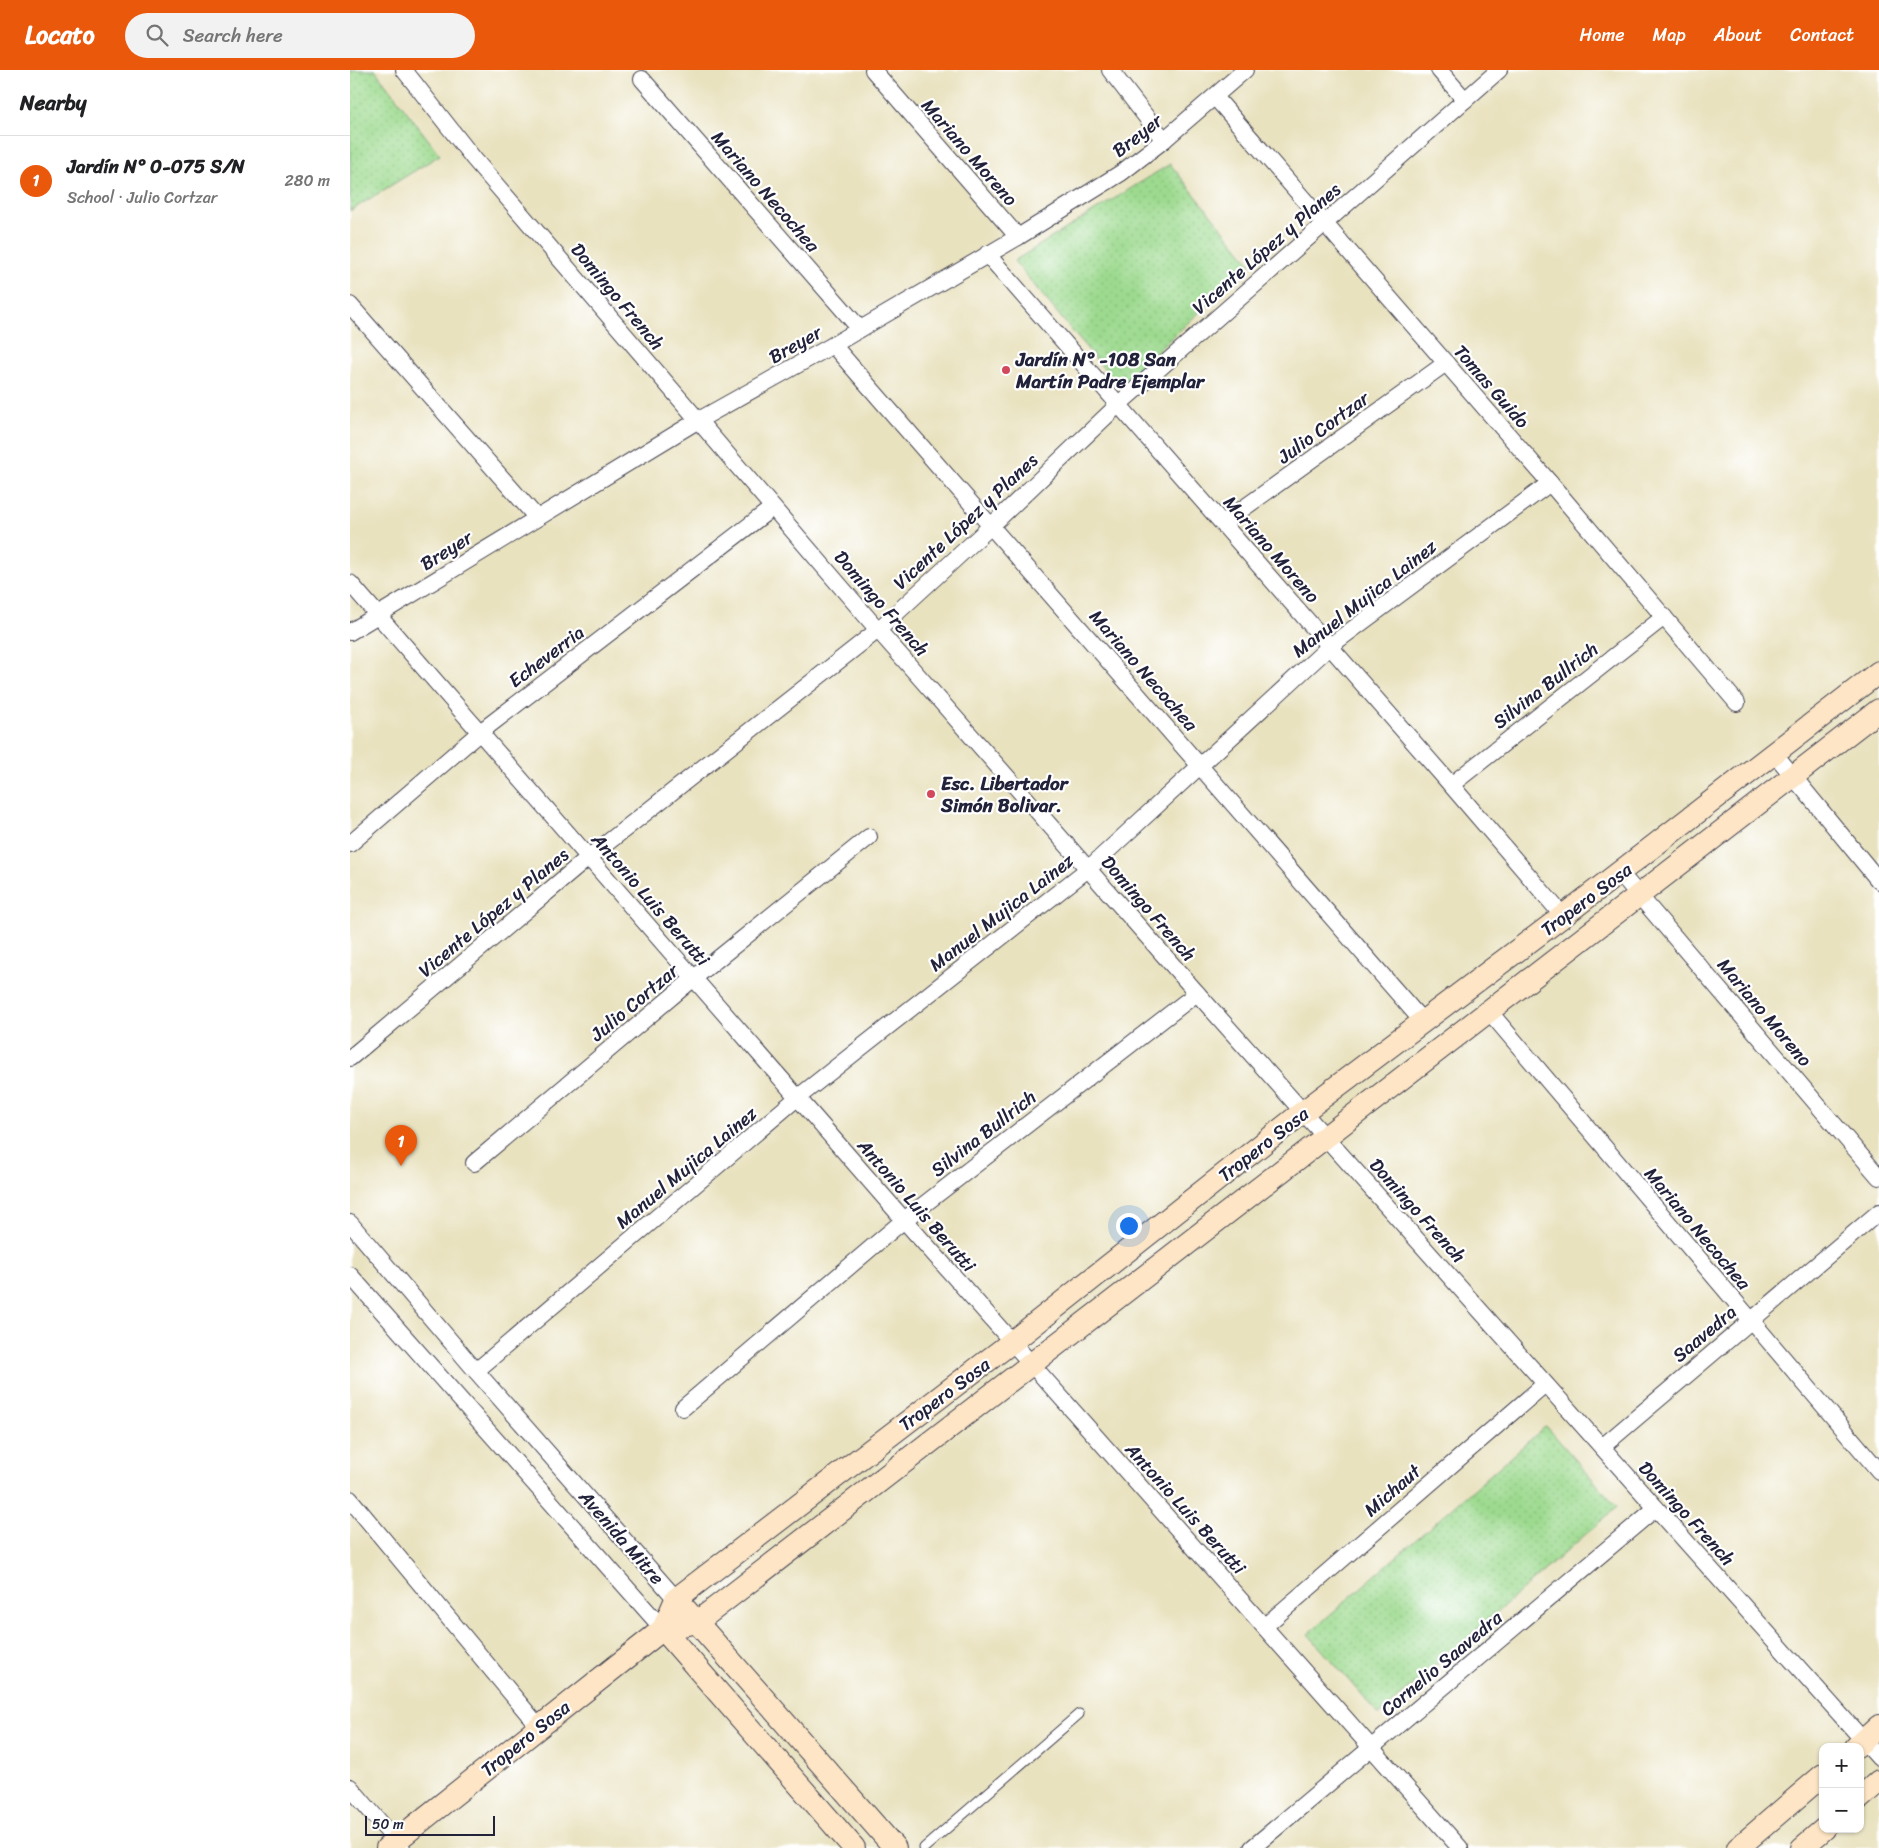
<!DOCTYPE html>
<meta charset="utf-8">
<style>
:root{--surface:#fff;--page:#f2f2f2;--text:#202124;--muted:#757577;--line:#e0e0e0;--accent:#ea580c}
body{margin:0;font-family:Sriracha,sans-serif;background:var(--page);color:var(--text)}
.controls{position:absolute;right:15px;bottom:15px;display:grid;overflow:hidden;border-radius:10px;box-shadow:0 1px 4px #0004}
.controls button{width:45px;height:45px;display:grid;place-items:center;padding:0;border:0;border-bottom:1px solid var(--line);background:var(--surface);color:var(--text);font:25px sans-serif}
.scale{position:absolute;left:15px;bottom:12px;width:130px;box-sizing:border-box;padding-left:5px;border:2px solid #22223b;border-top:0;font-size:14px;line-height:18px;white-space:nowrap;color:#22223b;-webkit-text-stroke:4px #fff;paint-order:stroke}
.you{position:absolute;left:778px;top:1155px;width:18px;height:18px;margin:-12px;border:4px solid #fff;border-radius:50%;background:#1a73e8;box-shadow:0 0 0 8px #1a73e833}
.badge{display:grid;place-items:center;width:32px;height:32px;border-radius:50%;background:var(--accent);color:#fff;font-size:16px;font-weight:700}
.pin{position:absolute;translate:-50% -41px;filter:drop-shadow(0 1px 2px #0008)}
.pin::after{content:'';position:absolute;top:26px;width:18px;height:15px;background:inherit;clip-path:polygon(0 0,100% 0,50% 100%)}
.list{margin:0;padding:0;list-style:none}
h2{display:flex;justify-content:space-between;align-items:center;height:65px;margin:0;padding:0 20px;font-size:21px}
h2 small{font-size:16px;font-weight:400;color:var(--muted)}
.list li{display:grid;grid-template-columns:32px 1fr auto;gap:15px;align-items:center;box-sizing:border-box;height:90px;padding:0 20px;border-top:1px solid var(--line)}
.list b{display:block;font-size:19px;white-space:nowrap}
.list p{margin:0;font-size:16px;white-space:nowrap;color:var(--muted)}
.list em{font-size:16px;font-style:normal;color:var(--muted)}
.icon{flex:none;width:28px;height:28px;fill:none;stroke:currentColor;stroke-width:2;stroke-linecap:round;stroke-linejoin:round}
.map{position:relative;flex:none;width:1529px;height:1778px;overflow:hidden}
header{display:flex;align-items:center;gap:30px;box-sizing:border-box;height:70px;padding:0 25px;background:var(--accent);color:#fff}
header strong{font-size:24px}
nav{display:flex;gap:28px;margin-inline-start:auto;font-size:18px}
.search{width:350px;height:45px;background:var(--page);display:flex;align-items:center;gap:12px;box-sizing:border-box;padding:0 18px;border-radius:28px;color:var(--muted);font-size:19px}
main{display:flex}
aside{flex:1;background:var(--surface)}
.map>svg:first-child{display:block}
</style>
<header>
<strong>Locato</strong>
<div class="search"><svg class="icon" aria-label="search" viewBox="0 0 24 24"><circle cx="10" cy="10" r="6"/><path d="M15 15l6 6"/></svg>Search here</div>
<nav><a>Home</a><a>Map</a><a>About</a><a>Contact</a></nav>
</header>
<main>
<aside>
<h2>Nearby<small></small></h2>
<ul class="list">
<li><span class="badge">1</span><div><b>Jardín N° 0-075 S/N</b><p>School · Julio Cortzar</p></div><em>280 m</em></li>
</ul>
</aside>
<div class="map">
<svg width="1529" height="1778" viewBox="0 0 1529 1778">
<defs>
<pattern id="park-dots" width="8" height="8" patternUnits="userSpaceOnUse" patternTransform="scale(1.25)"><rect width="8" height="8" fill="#9dda8f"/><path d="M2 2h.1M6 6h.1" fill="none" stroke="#87bb7c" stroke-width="1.8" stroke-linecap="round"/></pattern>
</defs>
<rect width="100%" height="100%" fill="#fff"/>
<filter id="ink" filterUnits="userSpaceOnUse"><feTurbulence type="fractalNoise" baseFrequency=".02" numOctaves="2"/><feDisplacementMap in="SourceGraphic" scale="10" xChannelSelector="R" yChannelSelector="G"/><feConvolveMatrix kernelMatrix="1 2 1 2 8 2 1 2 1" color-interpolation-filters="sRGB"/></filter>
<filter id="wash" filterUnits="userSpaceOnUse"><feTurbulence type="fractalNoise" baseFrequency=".0096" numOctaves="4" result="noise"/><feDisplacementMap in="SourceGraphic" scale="20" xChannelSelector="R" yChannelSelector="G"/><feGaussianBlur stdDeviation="1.12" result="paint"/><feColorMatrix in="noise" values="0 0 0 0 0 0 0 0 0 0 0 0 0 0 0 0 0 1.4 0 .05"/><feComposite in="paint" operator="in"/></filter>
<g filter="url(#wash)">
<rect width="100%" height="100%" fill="#e9e2bf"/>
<g fill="url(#park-dots)" stroke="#607e65">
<polygon points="0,0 25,0 90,85 0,141"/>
<polygon points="820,94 901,194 769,317 664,191"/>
<polygon points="1196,1356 1267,1437 1029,1645 958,1564"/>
</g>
</g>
<g filter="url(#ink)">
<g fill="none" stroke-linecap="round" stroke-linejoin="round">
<defs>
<polyline id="lane" points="574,1778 729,1644"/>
<g id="street">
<polyline points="54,0 124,89 528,560 847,923 1529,1688"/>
<polyline points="523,0 668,167"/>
<polyline points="760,0 814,70"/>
<polyline points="1089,0 1115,30"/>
<polyline points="292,9 510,259"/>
<polyline points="865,27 1200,413 1387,633"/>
<polyline points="637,184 1101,715 1213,846"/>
<polyline points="0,235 187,448"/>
<polyline points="483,275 1073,952"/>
<polyline points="873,453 1096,293"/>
<polyline points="0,513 554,1150 1110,1778"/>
<polyline points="0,562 347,351 483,275 668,167 771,103 814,70 895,0"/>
<polyline points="1424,683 1529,811"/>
<polyline points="1101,715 1314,547"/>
<polyline points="0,774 129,663 422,438"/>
<polyline points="1270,803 1529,1107"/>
<polyline points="1138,940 1529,1401"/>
<polyline points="0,988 238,788 528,560 641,456 769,334 1149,0"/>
<polyline points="124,1093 344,908 519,767"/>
<polyline points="0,1153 126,1301 326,1529"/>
<polyline points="0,1205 313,1559"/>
<polyline points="126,1301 447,1028 738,799 980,576 1200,413"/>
<polyline points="333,1338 554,1150 847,923"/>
<polyline points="1252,1377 1529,1142"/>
<polyline points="0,1429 189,1657"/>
<polyline points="915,1556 1195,1314"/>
<polyline points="0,1717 52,1778"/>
<polyline points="902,1778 1306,1438"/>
</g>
<g id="secondary">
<polyline points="336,1540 545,1778"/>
<polyline points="313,1559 326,1529 662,1272 953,1042 1213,846 1529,602"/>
<polyline points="313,1559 504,1778"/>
<polyline points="1506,1677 1529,1656"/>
<polyline points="1510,1728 1529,1711"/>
<polyline points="37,1778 313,1559 347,1552 1529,640"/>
<polyline points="1388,1778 1473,1705"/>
<polyline points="1452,1778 1474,1759"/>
</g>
</defs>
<use href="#lane" stroke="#403f4f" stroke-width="11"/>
<use href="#street" stroke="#403f4f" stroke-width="18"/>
<use href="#secondary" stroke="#403f4f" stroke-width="24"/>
<use href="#lane" stroke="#fff" stroke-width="9"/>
<use href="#street" stroke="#fff" stroke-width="16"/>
<use href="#secondary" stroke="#fde5c5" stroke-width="22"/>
</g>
</g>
<g fill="#d1495b" stroke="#fff" stroke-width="2">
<circle cx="656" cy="300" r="5"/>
<circle cx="581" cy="724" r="5"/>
</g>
<g text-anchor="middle" stroke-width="4.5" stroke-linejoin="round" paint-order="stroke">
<g font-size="19" fill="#22223b" stroke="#fff">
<text transform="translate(787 65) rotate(-38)" y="7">Breyer</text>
<text transform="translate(620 82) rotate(49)" y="7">Mariano Moreno</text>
<text transform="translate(416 121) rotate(49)" y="7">Mariano Necochea</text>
<text transform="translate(916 178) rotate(-41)" y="7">Vicente López y Planes</text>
<text transform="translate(268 226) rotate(50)" y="7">Domingo French</text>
<text transform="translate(445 274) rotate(-29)" y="7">Breyer</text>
<text transform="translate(1142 316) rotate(49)" y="7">Tomas Guido</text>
<text transform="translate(973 357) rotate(-36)" y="7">Julio Cortzar</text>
<text transform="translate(615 451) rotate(-43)" y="7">Vicente López y Planes</text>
<text transform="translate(922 479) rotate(49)" y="7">Mariano Moreno</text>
<text transform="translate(96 480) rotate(-32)" y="7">Breyer</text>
<text transform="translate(1014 528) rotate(-38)" y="7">Manuel Mujica Lainez</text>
<text transform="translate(532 533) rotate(49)" y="7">Domingo French</text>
<text transform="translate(196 586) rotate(-37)" y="7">Echeverria</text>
<text transform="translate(794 600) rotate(49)" y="7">Mariano Necochea</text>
<text transform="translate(1195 615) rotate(-38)" y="7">Silvina Bullrich</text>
<text transform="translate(301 829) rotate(49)" y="7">Antonio Luis Berutti</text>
<text transform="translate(1236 829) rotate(-37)" y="7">Tropero Sosa</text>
<text transform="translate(799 838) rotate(49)" y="7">Domingo French</text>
<text transform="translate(143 842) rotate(-40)" y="7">Vicente López y Planes</text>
<text transform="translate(651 842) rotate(-38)" y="7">Manuel Mujica Lainez</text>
<text transform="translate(284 932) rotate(-40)" y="7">Julio Cortzar</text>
<text transform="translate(1415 942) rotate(50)" y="7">Mariano Moreno</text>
<text transform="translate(633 1063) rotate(-38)" y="7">Silvina Bullrich</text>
<text transform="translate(913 1074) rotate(-38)" y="7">Tropero Sosa</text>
<text transform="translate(336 1097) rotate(-40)" y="7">Manuel Mujica Lainez</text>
<text transform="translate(567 1135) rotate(49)" y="7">Antonio Luis Berutti</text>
<text transform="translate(1068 1140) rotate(48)" y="7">Domingo French</text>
<text transform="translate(1348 1158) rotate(50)" y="7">Mariano Necochea</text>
<text transform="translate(1354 1263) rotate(-40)" y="7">Saavedra</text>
<text transform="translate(594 1324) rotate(-37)" y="7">Tropero Sosa</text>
<text transform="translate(1042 1420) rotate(-41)" y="7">Michaut</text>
<text transform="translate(836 1438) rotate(48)" y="7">Antonio Luis Berutti</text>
<text transform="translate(1337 1443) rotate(48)" y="7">Domingo French</text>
<text transform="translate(272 1467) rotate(49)" y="7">Avenida Mitre</text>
<text transform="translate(1091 1593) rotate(-40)" y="7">Cornelio Saavedra</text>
<text transform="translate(175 1668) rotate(-39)" y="7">Tropero Sosa</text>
</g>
<g font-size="19" font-weight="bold" fill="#22223b" stroke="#fff" text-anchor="start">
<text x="666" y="296">Jardín N° -108 San<tspan x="666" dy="22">Martín Padre Ejemplar</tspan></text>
<text x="591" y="720">Esc. Libertador<tspan x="591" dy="22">Simón Bolivar.</tspan></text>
</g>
</g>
</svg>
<div class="controls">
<button>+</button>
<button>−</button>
</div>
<div class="scale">50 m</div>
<div class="you"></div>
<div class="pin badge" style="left:51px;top:1096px">1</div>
</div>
</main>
